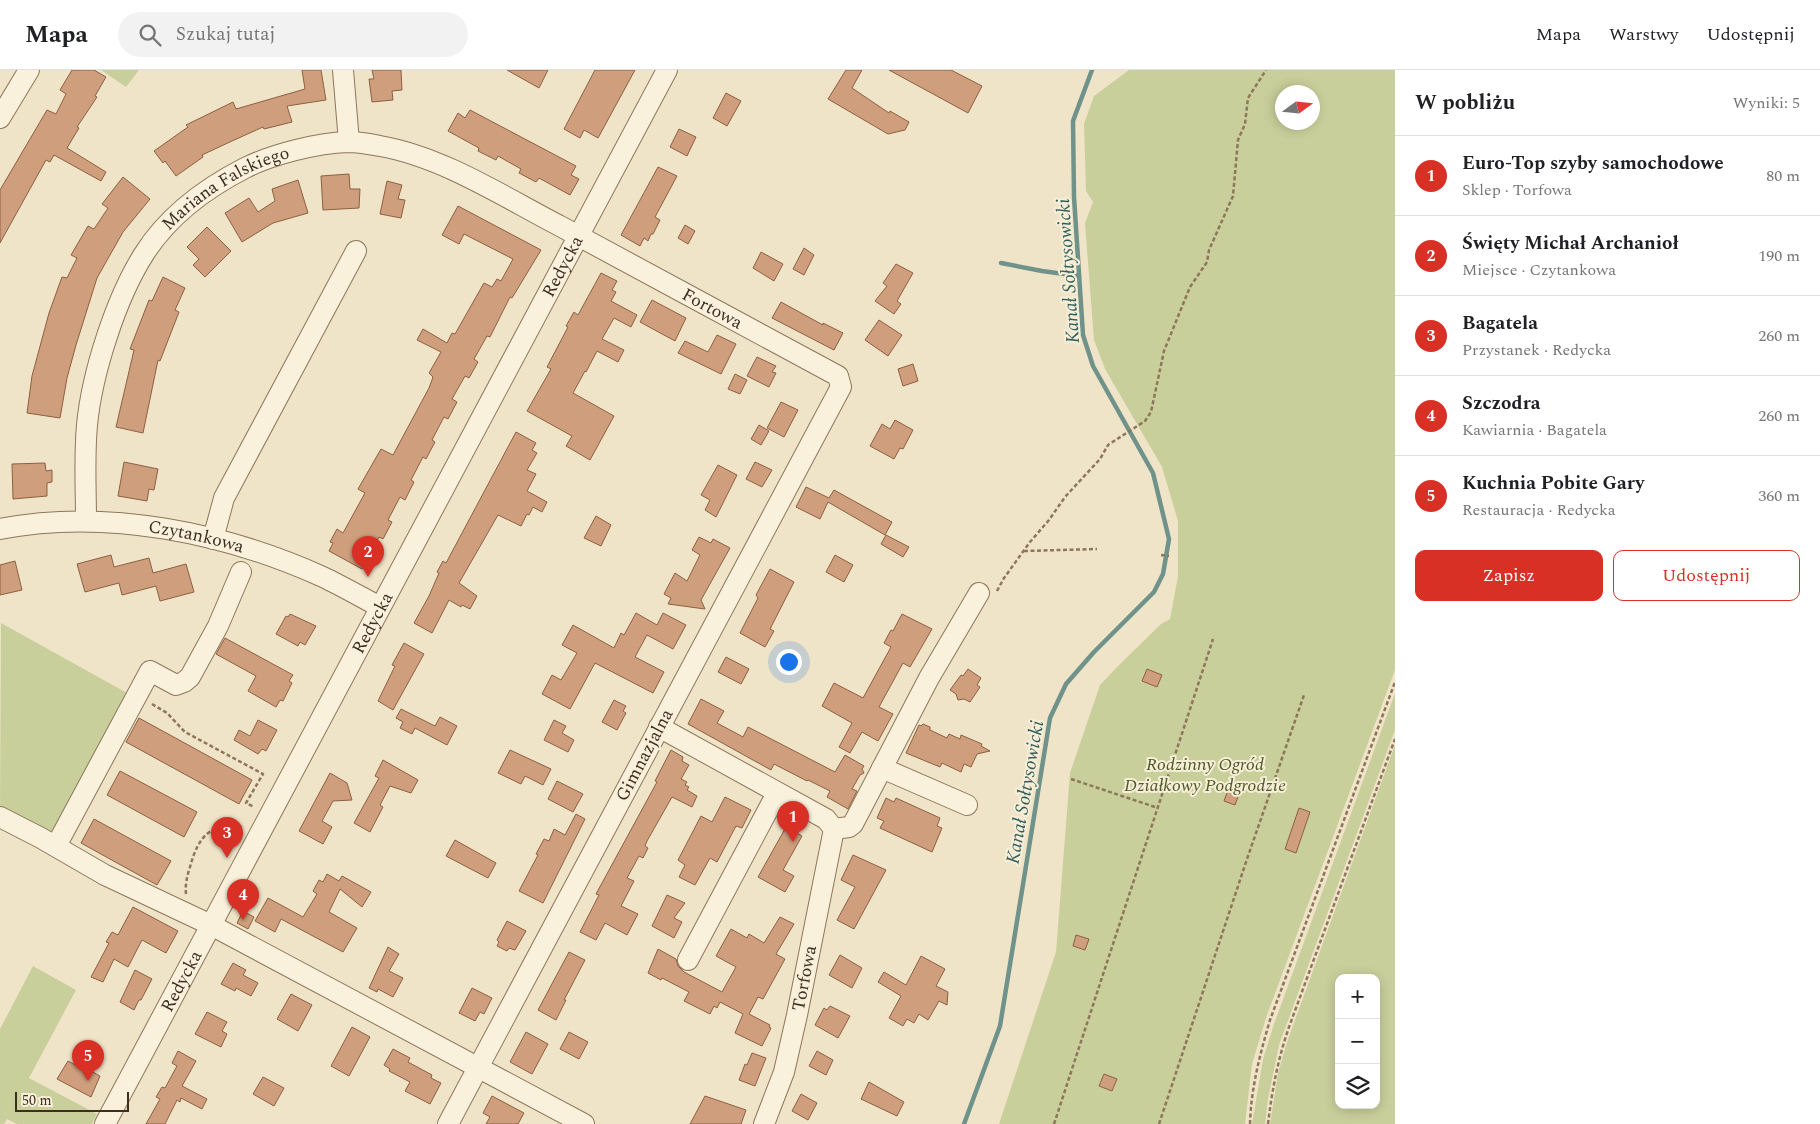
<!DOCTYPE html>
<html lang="pl">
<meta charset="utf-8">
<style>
:root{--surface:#fff;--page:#f2f2f2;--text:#202124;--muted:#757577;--line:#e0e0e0;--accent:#d93025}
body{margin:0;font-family:Spectral,serif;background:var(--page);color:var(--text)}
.controls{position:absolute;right:15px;bottom:15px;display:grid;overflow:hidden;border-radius:10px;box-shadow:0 2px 12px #0003}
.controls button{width:45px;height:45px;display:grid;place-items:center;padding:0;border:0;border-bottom:1px solid var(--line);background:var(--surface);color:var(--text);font:25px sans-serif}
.compass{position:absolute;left:1275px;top:15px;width:45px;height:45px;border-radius:50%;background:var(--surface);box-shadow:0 2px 12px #0003;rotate:75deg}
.scale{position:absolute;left:15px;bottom:12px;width:114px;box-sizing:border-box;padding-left:5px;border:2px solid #3d2e20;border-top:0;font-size:14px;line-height:18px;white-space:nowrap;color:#3d2e20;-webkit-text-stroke:4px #f7eed8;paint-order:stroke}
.you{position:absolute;left:788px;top:591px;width:18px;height:18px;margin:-12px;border:4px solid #fff;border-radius:50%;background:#1a73e8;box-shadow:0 0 0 8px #1a73e833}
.badge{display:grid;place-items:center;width:32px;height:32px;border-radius:50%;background:var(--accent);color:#fff;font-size:16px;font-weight:700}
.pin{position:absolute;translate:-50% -41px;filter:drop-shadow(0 1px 2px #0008)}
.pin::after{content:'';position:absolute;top:26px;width:18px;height:15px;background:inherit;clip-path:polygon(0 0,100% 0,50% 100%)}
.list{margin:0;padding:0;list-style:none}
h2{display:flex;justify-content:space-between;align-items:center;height:65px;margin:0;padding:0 20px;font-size:21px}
h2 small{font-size:16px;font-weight:400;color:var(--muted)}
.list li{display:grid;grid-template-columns:32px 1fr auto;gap:15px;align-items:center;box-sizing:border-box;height:80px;padding:0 20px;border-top:1px solid var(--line)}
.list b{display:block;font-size:19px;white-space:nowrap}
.list p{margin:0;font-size:16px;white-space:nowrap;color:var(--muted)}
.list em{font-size:16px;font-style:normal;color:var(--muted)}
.actions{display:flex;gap:10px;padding:15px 20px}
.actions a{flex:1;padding:11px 0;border:1px solid var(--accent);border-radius:10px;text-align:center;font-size:18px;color:var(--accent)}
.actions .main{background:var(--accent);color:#fff}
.icon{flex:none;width:28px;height:28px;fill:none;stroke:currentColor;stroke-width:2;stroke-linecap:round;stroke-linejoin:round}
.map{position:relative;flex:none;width:1395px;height:1054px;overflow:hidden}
header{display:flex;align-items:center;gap:30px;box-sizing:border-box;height:70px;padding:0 25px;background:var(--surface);border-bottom:1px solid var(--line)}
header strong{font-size:24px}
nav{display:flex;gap:28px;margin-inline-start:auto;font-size:18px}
.search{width:350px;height:45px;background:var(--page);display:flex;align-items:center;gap:12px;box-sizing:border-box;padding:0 18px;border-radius:28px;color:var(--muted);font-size:19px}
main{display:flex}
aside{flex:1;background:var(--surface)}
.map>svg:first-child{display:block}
</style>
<header>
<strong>Mapa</strong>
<div class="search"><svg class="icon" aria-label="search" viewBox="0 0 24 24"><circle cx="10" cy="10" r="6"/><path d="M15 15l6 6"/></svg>Szukaj tutaj</div>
<nav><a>Mapa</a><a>Warstwy</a><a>Udostępnij</a></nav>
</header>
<main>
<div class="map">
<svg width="1395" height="1054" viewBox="0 0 1395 1054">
<rect width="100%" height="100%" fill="#f0e4c8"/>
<g fill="#c9cf9b" fill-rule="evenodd">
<polygon points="101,0 139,0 126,17"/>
<path d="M1129,0H1395V600L1267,945L1252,994L1245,1054H999L1056,882L1070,703L1100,615L1116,598L1161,554L1170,549L1178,506V451L1162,397L1105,299L1094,270L1085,153L1093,132L1086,121L1084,54L1094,26ZM1282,22H1312V52H1282Z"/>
<polygon points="1,553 127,623 52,769 0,742"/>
<polygon points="1395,623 1395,660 1279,975 1268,1029 1265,1054 1252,1054 1263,989 1274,954"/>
<path d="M1395,675V1054H1270L1278,1003L1287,972ZM1339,908H1376V1035H1339Z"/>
<polygon points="33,896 76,920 29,1008 97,1044 92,1054 17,1054 7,1049 4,1054 0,1054 0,959"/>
</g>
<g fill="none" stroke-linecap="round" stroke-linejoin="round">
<g stroke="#6f938a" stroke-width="4.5">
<polyline points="1001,193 1042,201 1079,206"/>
<polyline points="964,1054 1000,956 1050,648 1066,614 1094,582 1154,522 1163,504 1169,469 1153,403 1093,296 1083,265 1074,127 1073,51 1092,0"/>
</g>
</g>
<g fill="#cf9f7d" stroke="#8d5f41">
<polygon points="72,0 94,0 106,7 95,26 97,27 77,57 79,58 67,78 106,102 101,111 54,85 50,92 46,90 0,173 0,120 47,40 56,44 66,24 60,20"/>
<polygon points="302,0 321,0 326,30 287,36 292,52 264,59 263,57 232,71 202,85 203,87 176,106 165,91 163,93 154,81 188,57 186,55 233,32 236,39 305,19"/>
<polygon points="372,0 401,0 402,20 392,21 393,30 372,32 369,9 374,9"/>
<polygon points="507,0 548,0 539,18"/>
<polygon points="595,0 635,0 598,68 584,60 580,68 564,59"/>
<polygon points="846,0 862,0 852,18 889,43 890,41 909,52 905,60 888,64 828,29"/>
<polygon points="889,0 951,0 982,16 968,43"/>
<polygon points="726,23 741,31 727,56 713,48"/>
<polygon points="470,40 576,96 571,105 579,109 570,125 539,108 536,112 519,103 521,99 498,86 496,90 478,81 479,78 448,61 458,43 465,48"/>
<polygon points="679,59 696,67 687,86 670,77"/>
<polygon points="658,97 677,106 655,147 660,150 653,164 651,164 648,171 644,168 640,176 621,165"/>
<polygon points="349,104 350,119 360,119 359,138 323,140 321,106"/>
<polygon points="123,107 150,129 123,162 97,208 76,275 67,308 60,348 27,343 32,306 49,243 62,207 67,208 77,188 71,185 88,156 94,159 108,138 102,134"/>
<polygon points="298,110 308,143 273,153 242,172 225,143 249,128 258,142 275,131 272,119"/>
<polygon points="387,111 402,115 398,129 405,130 401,148 380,144"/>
<polygon points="458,136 541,180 512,228 510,227 490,267 487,266 474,289 478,292 469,308 465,306 452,329 457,332 448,349 444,347 432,370 435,372 426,389 423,387 411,410 414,412 405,430 400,427 388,450 392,452 383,469 379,467 362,499 329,481 333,473 330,472 337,459 343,463 365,423 358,419 381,379 393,385 429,318 433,307 429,303 441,282 417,270 423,259 447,273 452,263 455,264 484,213 492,217 497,209 501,211 513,189 464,164 459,174 442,165"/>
<polygon points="685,155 695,161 688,174 678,168"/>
<polygon points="207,157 231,181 205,207 193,195 199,189 187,177"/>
<polygon points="804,178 814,185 804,205 793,199"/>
<polygon points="761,182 783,194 774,211 753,198"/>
<polygon points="896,194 913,203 897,231 901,234 894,244 875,231 887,216 883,213"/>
<polygon points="601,203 617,211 612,220 616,222 611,231 637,245 631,257 614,248 602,269 624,280 618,292 597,281 586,302 585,301 573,323 614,346 590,390 566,376 572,366 527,341 551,299 547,297 568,257 566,256 574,242 578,245"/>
<polygon points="163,207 185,218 175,240 179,242 160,291 158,290 143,363 116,357 134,280 130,279 149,230 152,231"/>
<polygon points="652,230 686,248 675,271 640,252"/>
<polygon points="781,232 823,255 823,253 843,263 834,280 772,248"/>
<polygon points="879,250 902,265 888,286 865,270"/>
<polygon points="717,265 736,274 721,304 678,283 685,271 708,282"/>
<polygon points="757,287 776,296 772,302 776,303 769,317 747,306"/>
<polygon points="913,294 918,311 903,316 898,299"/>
<polygon points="735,304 747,310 740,324 728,319"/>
<polygon points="781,332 798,340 784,367 767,358"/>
<polygon points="895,350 913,360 903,379 900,378 894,389 870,376 882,354 890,359"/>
<polygon points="759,355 769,361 761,375 751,369"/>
<polygon points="516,362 536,373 532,380 537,383 527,400 536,404 527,421 547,432 542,442 533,437 529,445 527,444 521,456 498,445 459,513 477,526 470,539 462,535 461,537 449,530 432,563 414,553 429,526 439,503 437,502 443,491 446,493"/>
<polygon points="124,392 158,399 154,420 149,419 147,431 118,426"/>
<polygon points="755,392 772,400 762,417 746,409"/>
<polygon points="45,393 46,401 52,400 52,412 47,413 47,426 13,429 12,394"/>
<polygon points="718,395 737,405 716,447 705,440 710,430 701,425"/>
<polygon points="806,417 829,428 834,420 892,452 885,465 828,432 820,449 796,437"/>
<polygon points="596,446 611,455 601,476 584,468"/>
<polygon points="886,465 909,477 903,487 881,474"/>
<polygon points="699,467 711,473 713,469 730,478 701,530 705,539 668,534 671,528 664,524 675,503 687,511 700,485 692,480"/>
<polygon points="111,485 114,497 149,488 153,503 186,494 194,522 160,531 156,516 122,525 119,513 85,522 77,494"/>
<polygon points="835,485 853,495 844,512 826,502"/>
<polygon points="15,491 22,520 0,525 0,495"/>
<polygon points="770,499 794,512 770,559 774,561 765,577 740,563 758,528 756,525"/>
<polygon points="636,543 657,555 663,543 686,555 673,579 647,565 635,587 664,602 653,623 595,593 570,639 542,624 552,605 561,610 577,583 562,575 573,555 614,578 621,563 624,565"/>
<polygon points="290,544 316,556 305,575 300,572 298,576 276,564 286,546 288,547"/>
<polygon points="902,544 932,559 910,597 903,593 879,637 893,644 878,671 862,662 850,683 839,677 852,653 822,636 834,613 863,628 891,577 884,573 891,560 893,561"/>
<polygon points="225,568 293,605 289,611 292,613 283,631 280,630 276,637 248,621 256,606 216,584"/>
<polygon points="404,573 424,584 393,640 378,631 395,596 392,595"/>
<polygon points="726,587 749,599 741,614 718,602"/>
<polygon points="968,599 981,608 977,615 980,617 970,632 964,629 958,630 956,624 950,620 961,605 963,606"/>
<polygon points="1147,599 1162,605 1157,617 1142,611"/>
<polygon points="701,629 724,641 717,653 743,667 748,657 835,702 845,685 864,696 862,699 864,703 860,705 852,719 857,721 848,739 827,727 830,721 808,710 807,711 774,694 771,700 688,654"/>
<polygon points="614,630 626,636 623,641 626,643 617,660 602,652"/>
<polygon points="401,639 435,656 440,647 457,656 447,675 415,658 412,664 400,658 403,652 396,648"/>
<polygon points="139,648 252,710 239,734 126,672"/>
<polygon points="258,650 277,660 266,681 262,679 258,684 234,670 239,660 250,666"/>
<polygon points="554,650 566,656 562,663 574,670 568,682 544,670"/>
<polygon points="923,654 930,657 930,660 947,668 949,664 960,669 961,665 982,674 981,676 990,681 977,684 971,697 964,694 961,702 942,693 940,697 906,683 919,655 921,656"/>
<polygon points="510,680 551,699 543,715 525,706 521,714 498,703"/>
<polygon points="671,680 683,687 682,691 689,695 681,709 687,712 685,715 689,717 687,720 697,726 692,737 672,727 647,771 645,776 648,778 643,788 639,786 627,808 634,811 621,836 638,844 627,865 605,853 596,870 580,862 599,825 596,824 657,712 655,711"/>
<polygon points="383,690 418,710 411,723 390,716 380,735 383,737 370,762 354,753 379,708 375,706"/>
<polygon points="120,701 197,742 184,767 107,725"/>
<polygon points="330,703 347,713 352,730 333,731 322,751 332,757 323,774 299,761"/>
<polygon points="557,711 583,724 573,742 548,729"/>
<polygon points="1228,720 1239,724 1235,735 1224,731"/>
<polygon points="725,727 751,740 742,758 736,756 717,792 710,788 695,815 679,807 685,795 678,790 701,746 712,752"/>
<polygon points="886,728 894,732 896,728 940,748 937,756 942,758 932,782 880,758 884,751 877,748"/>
<polygon points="1299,738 1310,742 1296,783 1285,779"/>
<polygon points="576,744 585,749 543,833 519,821 538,785 536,784 544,769 549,771 554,759 565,765"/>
<polygon points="94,749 171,791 157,815 81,773"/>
<polygon points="786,757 802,766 783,800 794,806 785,822 758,807"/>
<polygon points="455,770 496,793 488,808 446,786"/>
<polygon points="853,785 886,800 854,859 837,850 855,817 841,810"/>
<polygon points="327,804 339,811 342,806 371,822 362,837 340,819 329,842 357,858 343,882 281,849 275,862 255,851 268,828 303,847 317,824 313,821 319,810 323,812"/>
<polygon points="667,825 685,833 674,848 682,852 674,868 652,856"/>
<polygon points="133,837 178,861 166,883 142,870 128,897 114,889 103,912 91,907 109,873 106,872 112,862 118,865"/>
<polygon points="243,841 254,847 248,859 237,853"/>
<polygon points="780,847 794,854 776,884 785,889 763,929 758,927 749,944 770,955 769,957 771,958 762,976 735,963 743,944 720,932 717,938 714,936 710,944 684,931 689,922 662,908 661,910 648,903 658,879 676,889 678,896 684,902 722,922 736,897 716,886 731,859 747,868 749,864 764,873"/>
<polygon points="507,851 526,861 515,880 509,878 507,881 497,876 499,872 497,870"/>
<polygon points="1076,865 1089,869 1085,880 1073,876"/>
<polygon points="388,877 399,884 389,901 403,908 393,927 378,919 377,922 369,918"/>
<polygon points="569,882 585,890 564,930 566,930 556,950 538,940"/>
<polygon points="840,885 862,898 852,918 829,905"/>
<polygon points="921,886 945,899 936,916 948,922 947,935 939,931 928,950 919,944 914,953 907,949 903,956 889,948 901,926 878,912 884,902 906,915"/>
<polygon points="233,893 246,900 243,905 258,913 251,926 236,918 235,921 221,914"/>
<polygon points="135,900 152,909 141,930 139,930 134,940 120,932"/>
<polygon points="472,918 492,928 484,944 480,942 475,951 459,943"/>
<polygon points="291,924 312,935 298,961 277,949"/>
<polygon points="830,936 850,946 838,968 815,955 824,938 827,940"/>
<polygon points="207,942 227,952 222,961 227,964 221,977 195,964"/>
<polygon points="352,957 370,967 349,1006 331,996"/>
<polygon points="526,962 548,974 532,1004 510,992"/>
<polygon points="569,962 588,972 579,989 560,979"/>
<polygon points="393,979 410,988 408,992 432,1005 431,1008 441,1013 430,1034 405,1021 410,1012 389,1001 390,999 384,995"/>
<polygon points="178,981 196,991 182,1016 207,1029 202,1039 181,1028 180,1032 177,1030 165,1054 146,1054 160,1029 156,1027 162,1017 165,1018 177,996 172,993"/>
<polygon points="817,981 833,990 826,1005 809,996"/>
<polygon points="752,983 766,988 755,1016 739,1010 745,994 747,995"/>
<polygon points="68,991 83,999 84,997 100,1006 91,1027 57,1009"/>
<polygon points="1104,1004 1117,1009 1112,1021 1099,1016"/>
<polygon points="263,1007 284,1018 274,1036 253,1024"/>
<polygon points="869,1012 904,1032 897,1046 861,1029"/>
<polygon points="801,1024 817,1033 808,1050 792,1041"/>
<polygon points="492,1026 524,1043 518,1054 486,1054 490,1047 483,1043"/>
<polygon points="705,1026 746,1040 741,1054 690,1054"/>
</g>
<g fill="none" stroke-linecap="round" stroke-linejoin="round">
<defs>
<g id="minor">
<polyline points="343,0 349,72"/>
<polyline points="0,48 29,0"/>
<path id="s1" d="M86,451C86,419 84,387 87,355C92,303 116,228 144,184C168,146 206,118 245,98C273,84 317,73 348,72C358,72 370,74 380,76C443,87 504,127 560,156C653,206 745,256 838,306L841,317L448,1054"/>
<path id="s2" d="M0,459C106,438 226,463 323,507C342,516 361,527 380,537"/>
<polyline points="213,469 224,428 356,181"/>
<polyline points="659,657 826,749 834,759 797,945 784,1002 764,1054"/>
<polyline points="882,698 967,735"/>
<polyline points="0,747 41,768 105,805 211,855 584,1054"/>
<polyline points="834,759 849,757 853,754 929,608 979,523"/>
<polyline points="56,776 150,601 176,615 184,612 190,607 218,556 241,502"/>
<polyline points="688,890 777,723"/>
<path id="s3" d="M105,1054L667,0"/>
</g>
</defs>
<use href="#minor" stroke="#8d765c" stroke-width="22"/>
<g stroke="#8d765c" stroke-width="2.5" stroke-dasharray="4 2.5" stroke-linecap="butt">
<polyline points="1024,481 1097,479"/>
<polyline points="1161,485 1169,486"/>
<polyline points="997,521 1004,508 1030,472 1049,450 1065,427 1100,389 1108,375 1145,351 1151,342 1164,281 1190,217 1207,192 1209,180 1233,126 1238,70 1245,54 1248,28 1266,0"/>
<polyline points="152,634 167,643 185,662 263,704 246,733 254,737"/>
<polyline points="1071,709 1158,738"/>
<polyline points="223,767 235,773"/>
<path d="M186,824C185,815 187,806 190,797C198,767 210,752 243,757"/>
<polyline points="1054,1054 1213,569"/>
<polyline points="1159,1054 1247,789 1304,625"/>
<path d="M1250,1054C1251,1018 1260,984 1270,950L1395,612"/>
<path d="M1268,1054C1272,1020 1278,989 1289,957L1395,669"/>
</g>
<use href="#minor" stroke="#faf1dc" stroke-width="20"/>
</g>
<g text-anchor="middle" stroke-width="4" stroke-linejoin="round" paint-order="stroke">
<g font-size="18" fill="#3d2e20" stroke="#f7eed8">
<text dy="6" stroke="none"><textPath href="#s1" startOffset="385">Mariana Falskiego</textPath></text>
<text dy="6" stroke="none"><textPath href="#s3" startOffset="972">Redycka</textPath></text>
<text dy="6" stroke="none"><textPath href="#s1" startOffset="922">Fortowa</textPath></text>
<text dy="6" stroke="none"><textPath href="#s2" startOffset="198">Czytankowa</textPath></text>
<text dy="6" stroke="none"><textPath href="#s3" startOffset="568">Redycka</textPath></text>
<text transform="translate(644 685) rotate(-62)" y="6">Gimnazjalna</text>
<text transform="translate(804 908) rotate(-79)" y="6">Torfowa</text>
<text dy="6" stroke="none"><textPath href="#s3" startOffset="162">Redycka</textPath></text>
</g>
<g font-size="18" font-style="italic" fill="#4d5a26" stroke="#f7eed8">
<text x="1205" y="700">Rodzinny Ogród<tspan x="1205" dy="21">Działkowy Podgrodzie</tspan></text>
</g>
<g font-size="19" font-style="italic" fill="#2f5d5a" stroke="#f7eed8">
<text transform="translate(1067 201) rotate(-94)" y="7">Kanał Sołtysowicki</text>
<text transform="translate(1024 722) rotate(-80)" y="7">Kanał Sołtysowicki</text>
</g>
</g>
</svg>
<div class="controls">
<button>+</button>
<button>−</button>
<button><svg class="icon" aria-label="layers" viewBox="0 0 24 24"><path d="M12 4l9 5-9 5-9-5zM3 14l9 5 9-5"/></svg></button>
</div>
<svg class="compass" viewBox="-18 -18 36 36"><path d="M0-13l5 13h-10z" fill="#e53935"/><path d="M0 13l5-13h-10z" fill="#757577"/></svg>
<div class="scale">50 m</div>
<div class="you"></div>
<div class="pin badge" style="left:793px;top:772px">1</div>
<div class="pin badge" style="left:368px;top:507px">2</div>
<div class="pin badge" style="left:227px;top:788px">3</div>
<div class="pin badge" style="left:243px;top:850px">4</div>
<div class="pin badge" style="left:88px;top:1011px">5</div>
</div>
<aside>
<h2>W pobliżu<small>Wyniki: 5</small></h2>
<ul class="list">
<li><span class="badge">1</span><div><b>Euro-Top szyby samochodowe</b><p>Sklep · Torfowa</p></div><em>80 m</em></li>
<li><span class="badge">2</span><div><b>Święty Michał Archanioł</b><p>Miejsce · Czytankowa</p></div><em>190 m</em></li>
<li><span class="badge">3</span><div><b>Bagatela</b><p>Przystanek · Redycka</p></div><em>260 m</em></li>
<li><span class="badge">4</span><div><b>Szczodra</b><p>Kawiarnia · Bagatela</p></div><em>260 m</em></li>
<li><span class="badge">5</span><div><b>Kuchnia Pobite Gary</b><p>Restauracja · Redycka</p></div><em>360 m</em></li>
</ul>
<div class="actions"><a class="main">Zapisz</a><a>Udostępnij</a></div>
</aside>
</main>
